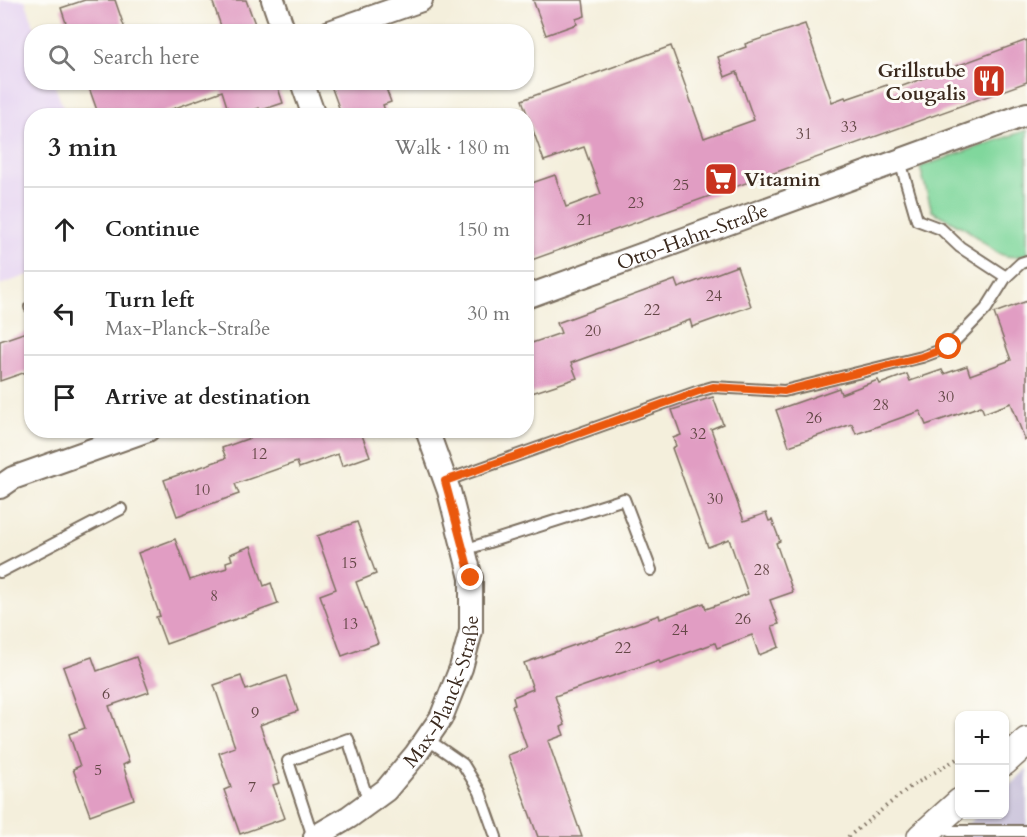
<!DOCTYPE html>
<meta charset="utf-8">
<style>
:root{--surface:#fff;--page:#f6f6f6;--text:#222;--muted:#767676;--line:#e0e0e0}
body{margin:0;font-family:Cardo,serif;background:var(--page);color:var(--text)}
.controls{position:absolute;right:18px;bottom:18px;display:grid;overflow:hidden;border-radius:12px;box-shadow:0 2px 4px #0004}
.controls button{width:54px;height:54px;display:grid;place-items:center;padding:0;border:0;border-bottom:2px solid var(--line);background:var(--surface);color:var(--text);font:30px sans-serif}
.stop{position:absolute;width:18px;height:18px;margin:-14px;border:4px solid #ea580c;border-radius:50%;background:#fff}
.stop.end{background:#ea580c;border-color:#fff;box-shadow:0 2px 6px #0008}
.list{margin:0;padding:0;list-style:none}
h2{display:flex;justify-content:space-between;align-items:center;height:78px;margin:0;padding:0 24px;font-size:26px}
h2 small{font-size:20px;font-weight:400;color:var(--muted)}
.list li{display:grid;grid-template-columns:39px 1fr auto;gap:18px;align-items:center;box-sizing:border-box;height:84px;padding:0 24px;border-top:2px solid var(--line)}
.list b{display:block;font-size:22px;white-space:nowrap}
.list p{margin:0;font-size:20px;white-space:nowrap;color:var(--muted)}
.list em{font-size:20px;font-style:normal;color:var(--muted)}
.icon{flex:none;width:33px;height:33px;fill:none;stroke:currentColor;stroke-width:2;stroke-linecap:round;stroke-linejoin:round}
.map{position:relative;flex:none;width:1027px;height:837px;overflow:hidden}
.search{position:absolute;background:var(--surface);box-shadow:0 2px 4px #0004;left:24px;top:24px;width:510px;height:66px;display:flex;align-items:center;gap:15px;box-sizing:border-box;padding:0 21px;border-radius:24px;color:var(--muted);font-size:22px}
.panel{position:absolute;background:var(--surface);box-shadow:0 2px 4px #0004;left:24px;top:108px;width:510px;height:330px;border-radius:24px}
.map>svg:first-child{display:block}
</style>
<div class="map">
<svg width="1027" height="837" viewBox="0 0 1027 837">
<rect width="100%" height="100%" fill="#fdfcf7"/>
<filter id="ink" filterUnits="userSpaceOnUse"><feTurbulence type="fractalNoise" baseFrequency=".0167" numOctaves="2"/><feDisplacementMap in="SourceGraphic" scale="12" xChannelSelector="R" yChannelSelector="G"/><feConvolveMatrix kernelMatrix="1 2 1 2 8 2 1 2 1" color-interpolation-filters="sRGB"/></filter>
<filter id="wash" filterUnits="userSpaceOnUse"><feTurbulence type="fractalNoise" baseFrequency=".008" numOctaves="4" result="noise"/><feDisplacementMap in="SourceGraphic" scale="24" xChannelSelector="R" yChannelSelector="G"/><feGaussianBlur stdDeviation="1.35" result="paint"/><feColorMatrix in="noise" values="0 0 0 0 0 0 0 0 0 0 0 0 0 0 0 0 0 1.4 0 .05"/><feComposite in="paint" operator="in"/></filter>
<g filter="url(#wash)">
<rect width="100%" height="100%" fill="#f4efdc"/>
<polygon fill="#e5d3f1" points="0,0 25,0 36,31 32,32 32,82 54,83 66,115 32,116 31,274 0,285"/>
<polygon fill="#c7c0d9" points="1027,769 1027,837 954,837 978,815 1004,814 1005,790"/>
<path fill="#80d79c" stroke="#5e805d" stroke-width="1.5" d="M1027,130V254C1000,265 986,242 966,229C955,223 943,217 932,211L920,167Z"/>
<g id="blocks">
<g fill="#e19dc3">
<polygon points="85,0 115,0 126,32 69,32 61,8"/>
<polygon points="212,0 246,0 258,32 223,32"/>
<polygon points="533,0 583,0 585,16 576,19 577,24 546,35"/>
<polygon points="805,24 832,102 845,97 846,99 887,85 889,91 1027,40 1027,82 526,262 526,185 555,175 566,207 601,194 584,147 544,161 522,100 671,46 704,138 754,120 737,72 725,77 718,57 746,47 745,44"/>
<polygon points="87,82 276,82 283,103 259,111 259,108 238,116 230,116 222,91 153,116 99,116"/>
<polygon points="330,83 384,83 391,102 383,105 387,116 342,116"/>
<polygon points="737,266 751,306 692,327 690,320 571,363 577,378 526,395 526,345 561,333 557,323 675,280 678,288"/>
<polygon points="1027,301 1027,440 1025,440 1011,403 984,413 981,406 926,425 920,411 856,434 852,424 789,446 776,410 839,388 841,394 878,380 880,384 907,374 910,381 942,370 944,374 967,366 970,375 1011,360 994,313"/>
<polygon points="32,330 32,370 0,381 0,341"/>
<polygon points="713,397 723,424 711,429 744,521 766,513 769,521 772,520 780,541 776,543 793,592 770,600 779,624 772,626 779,647 759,655 752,635 717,648 715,643 660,663 659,660 555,696 565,725 561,727 564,735 548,741 582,837 538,837 508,755 527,748 512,706 515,705 513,697 533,689 524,663 659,615 660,619 704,603 706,609 748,594 729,539 708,547 672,448 676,446 673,438 681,435 672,410"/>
<polygon points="272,430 360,430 370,456 342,466 338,454 299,468 297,462 235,484 239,494 177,516 164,480 226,458 222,448"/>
<polygon points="357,522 376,574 356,582 378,643 342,656 320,595 336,589 317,536"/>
<polygon points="175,539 190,580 227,568 226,562 232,560 230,554 251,546 264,586 271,583 278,604 166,644 156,617 160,616 138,553"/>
<polygon points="92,657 97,671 136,657 149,692 109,706 129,762 123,765 134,799 90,815 73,769 80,766 69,734 85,728 63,667"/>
<polygon points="241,676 246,690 286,676 298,711 260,725 280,783 273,785 285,818 240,834 224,790 231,787 219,753 235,747 214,685"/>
</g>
</g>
</g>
<g filter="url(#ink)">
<use href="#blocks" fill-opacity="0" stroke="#7c6f60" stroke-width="1.5"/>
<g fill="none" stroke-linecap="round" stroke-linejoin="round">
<defs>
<g id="service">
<polyline points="1006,277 1021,263 1027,261"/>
<polyline points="30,307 32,306"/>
<polyline points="445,481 699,391 713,387 784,391 922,357 949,347 986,309 1006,277 960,247 941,229 917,220 900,161"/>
<polyline points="464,550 624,499 651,570"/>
<polyline points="0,572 121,509"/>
<polyline points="427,739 463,764 480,792 496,837"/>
<polyline points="949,831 1027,831"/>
<polyline points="313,837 288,761 348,739 369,803"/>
</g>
<g id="minor">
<polyline points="273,0 284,32"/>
<polyline points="330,32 421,0"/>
<polyline points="302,82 314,116"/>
<path id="s1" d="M526,297L1027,114"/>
<polyline points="0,487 13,478 148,430"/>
<path id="s2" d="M315,837L349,817L386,790L416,754L441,718L461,668L471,631V578L449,491L427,430"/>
</g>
<g id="tertiary">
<polyline points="1004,762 1027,741"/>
<polyline points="921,837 960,802"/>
</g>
</defs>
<use href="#service" stroke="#7c6f60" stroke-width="14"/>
<use href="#minor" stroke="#7c6f60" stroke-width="26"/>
<use href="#tertiary" stroke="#7c6f60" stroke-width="30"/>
<polyline stroke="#7c6f60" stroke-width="4" stroke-dasharray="1.5 4.5" stroke-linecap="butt" points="848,837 910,787 960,757"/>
<use href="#service" stroke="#fff" stroke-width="10"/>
<use href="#minor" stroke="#fff" stroke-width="22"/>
<use href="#tertiary" stroke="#fff" stroke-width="27"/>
</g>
</g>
<g fill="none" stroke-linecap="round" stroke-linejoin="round" filter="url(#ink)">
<polyline stroke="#ea580c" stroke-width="8" points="471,578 445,481 699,391 713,387 784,391 922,357 949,347"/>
</g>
<defs>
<symbol id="restaurant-square" viewBox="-11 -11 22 22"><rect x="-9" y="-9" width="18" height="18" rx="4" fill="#c8321e" stroke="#fdfcf7"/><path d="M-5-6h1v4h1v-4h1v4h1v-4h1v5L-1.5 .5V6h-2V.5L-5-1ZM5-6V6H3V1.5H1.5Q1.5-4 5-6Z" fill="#fff"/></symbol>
<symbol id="supermarket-square" viewBox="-11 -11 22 22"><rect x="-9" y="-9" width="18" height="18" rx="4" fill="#c8321e" stroke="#fdfcf7"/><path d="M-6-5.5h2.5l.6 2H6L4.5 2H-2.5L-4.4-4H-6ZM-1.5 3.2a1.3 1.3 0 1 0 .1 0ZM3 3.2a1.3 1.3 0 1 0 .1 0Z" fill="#fff"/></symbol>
</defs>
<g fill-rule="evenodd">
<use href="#restaurant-square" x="970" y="62" width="38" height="38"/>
<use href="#supermarket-square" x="702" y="160" width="38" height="38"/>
</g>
<g text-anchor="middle" stroke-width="6" stroke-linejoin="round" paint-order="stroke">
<g font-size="16" fill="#644747">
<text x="849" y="132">33</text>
<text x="804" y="139">31</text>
<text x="681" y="190">25</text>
<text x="636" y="208">23</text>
<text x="585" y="225">21</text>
<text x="714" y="301">24</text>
<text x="652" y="315">22</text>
<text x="593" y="336">20</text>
<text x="946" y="402">30</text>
<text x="881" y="410">28</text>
<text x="814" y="423">26</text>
<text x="698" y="439">32</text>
<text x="259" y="459">12</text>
<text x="202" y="495">10</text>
<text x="715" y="504">30</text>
<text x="349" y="568">15</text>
<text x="762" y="575">28</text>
<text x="214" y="601">8</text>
<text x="743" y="624">26</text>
<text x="350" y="629">13</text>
<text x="680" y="635">24</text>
<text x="623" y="653">22</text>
<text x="106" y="699">6</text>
<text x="255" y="718">9</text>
<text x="98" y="775">5</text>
<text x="252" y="792">7</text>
</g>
<g font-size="20" font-weight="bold" fill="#3b2a1e" stroke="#fdfcf7" text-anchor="end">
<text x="966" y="77">Grillstube<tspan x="966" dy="23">Cougalis</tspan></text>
<text x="744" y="186" text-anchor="start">Vitamin</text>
</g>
<g font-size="20" fill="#3b2a1e" stroke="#fdfcf7">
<text dy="7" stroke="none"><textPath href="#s1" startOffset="177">Otto-Hahn-Straße</textPath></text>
<text dy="7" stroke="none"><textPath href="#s2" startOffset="201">Max-Planck-Straße</textPath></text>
</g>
</g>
</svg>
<div class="controls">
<button>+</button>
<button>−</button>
</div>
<div class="stop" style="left:949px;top:347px"></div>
<div class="stop end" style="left:471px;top:578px"></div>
<div class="search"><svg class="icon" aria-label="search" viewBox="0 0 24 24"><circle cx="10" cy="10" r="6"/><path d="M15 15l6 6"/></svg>Search here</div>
<section class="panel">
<h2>3 min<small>Walk · 180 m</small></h2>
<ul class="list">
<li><svg class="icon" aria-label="ahead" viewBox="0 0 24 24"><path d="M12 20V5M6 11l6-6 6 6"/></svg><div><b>Continue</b></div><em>150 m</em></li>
<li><svg class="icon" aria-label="left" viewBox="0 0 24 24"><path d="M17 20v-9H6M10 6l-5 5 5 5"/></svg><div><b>Turn left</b><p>Max-Planck-Straße</p></div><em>30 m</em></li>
<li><svg class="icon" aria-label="arrive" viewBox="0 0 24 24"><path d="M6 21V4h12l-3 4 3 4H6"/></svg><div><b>Arrive at destination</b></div></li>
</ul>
</section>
</div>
